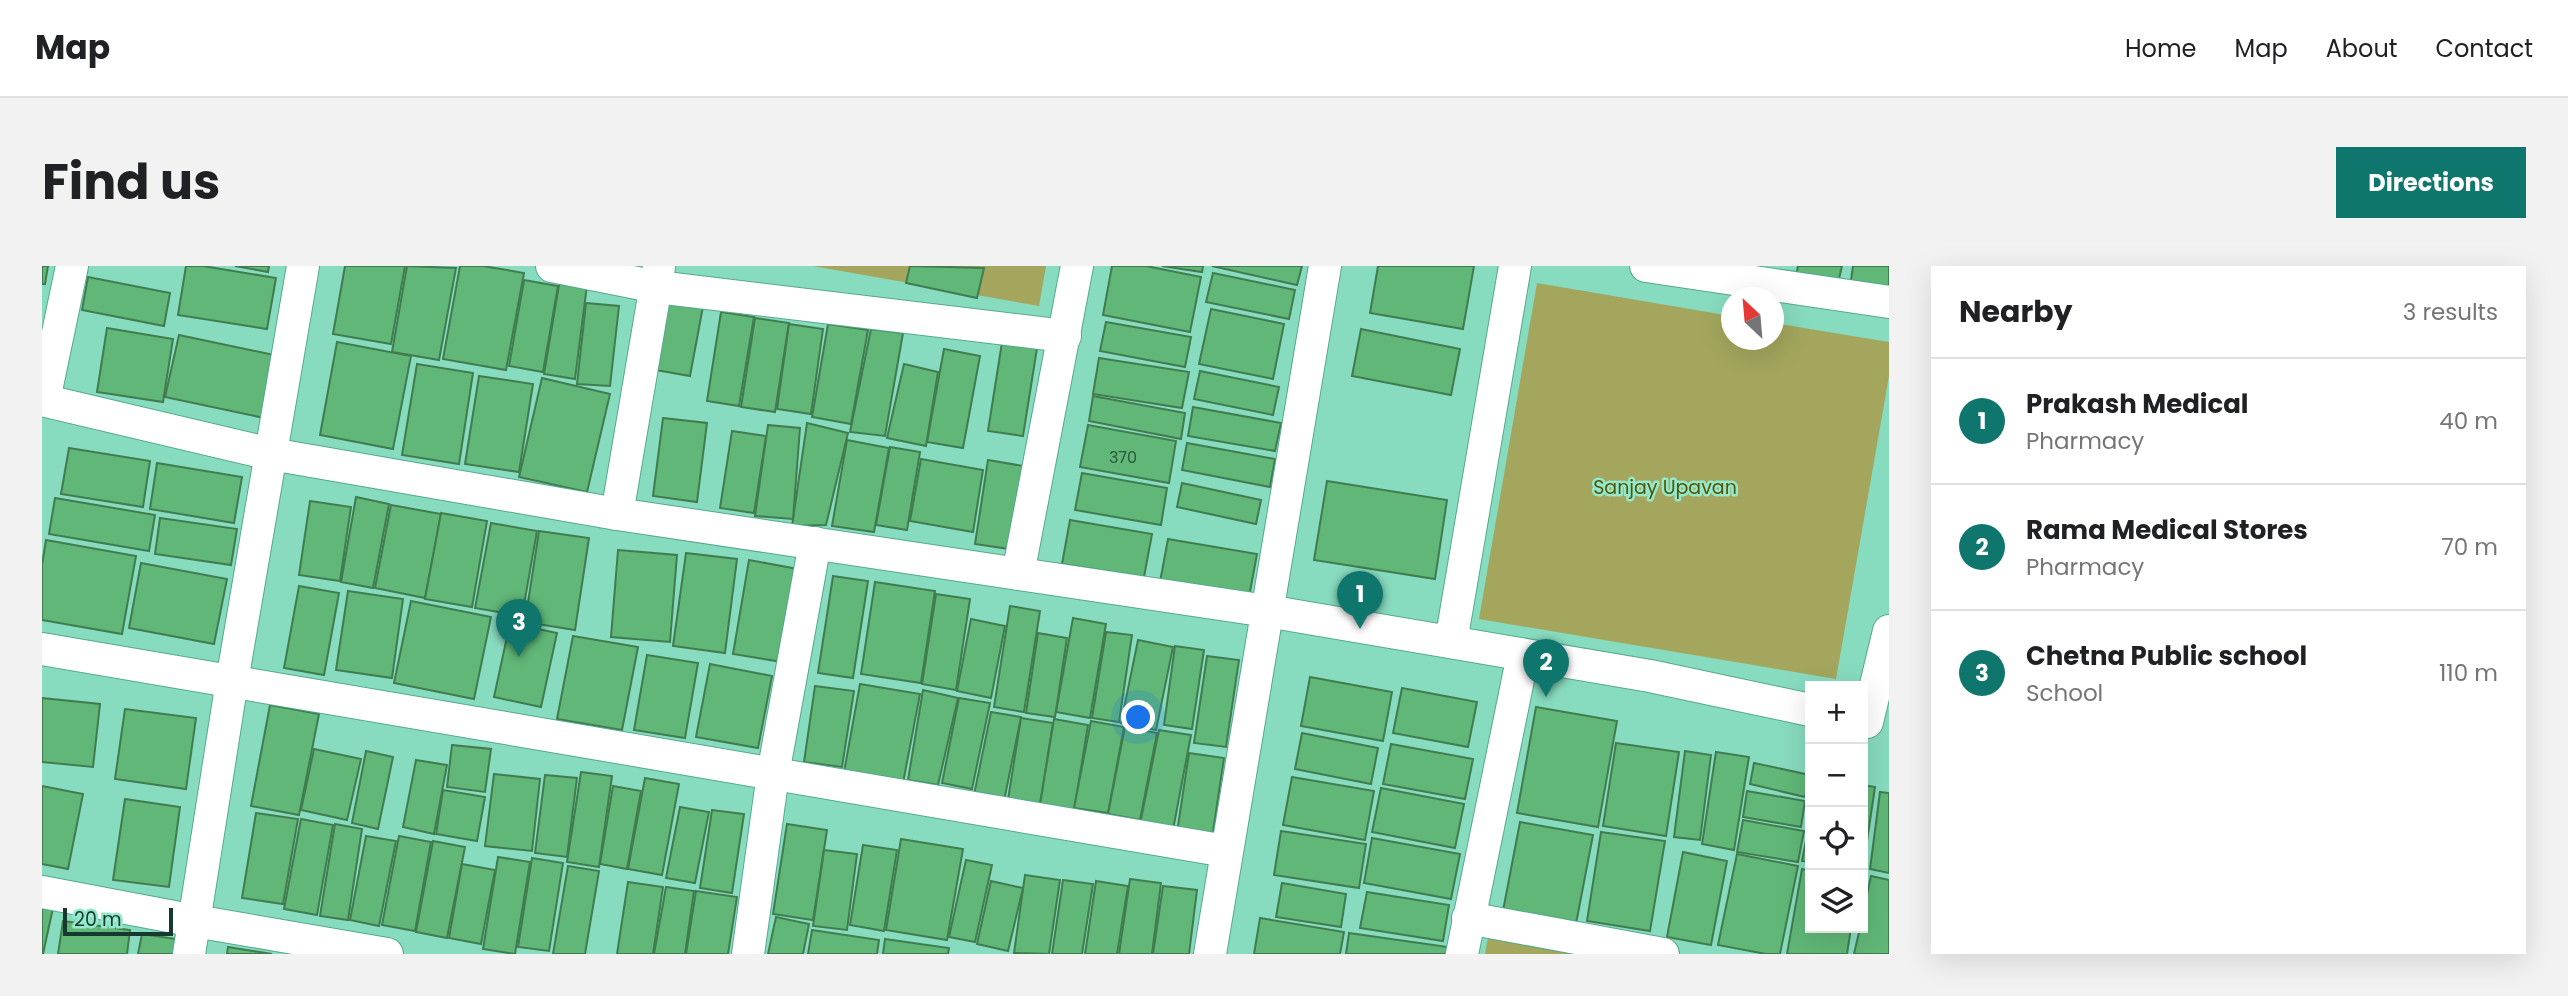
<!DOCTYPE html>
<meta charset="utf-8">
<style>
:root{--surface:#fff;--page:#f2f2f2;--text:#202124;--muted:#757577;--line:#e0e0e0;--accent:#0f766e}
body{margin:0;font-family:Poppins,sans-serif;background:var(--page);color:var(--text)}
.controls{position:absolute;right:21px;bottom:21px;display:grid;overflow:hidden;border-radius:0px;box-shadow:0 7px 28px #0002}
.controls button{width:63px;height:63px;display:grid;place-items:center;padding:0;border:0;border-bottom:2px solid var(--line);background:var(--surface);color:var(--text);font:35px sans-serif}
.compass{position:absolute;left:1679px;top:21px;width:63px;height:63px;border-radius:50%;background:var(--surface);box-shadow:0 7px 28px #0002;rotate:334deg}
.scale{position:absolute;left:21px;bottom:18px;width:110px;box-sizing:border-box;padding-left:7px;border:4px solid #15392e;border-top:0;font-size:19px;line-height:24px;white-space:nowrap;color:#15392e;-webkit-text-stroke:5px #94e8cc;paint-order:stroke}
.you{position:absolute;left:1097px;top:452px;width:24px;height:24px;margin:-18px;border:5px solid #fff;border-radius:50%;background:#1a73e8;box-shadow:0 0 0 10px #1a73e833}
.badge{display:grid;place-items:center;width:46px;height:46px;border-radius:50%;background:var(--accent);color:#fff;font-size:23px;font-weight:700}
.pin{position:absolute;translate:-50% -58px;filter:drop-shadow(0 2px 4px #0008)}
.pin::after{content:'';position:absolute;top:37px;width:24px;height:21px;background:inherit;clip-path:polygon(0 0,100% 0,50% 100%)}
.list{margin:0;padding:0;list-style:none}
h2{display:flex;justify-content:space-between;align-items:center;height:91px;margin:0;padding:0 28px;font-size:30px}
h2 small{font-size:23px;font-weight:400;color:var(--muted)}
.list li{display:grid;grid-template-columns:46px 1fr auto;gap:21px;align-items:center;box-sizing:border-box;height:126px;padding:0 28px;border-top:2px solid var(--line)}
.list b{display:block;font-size:26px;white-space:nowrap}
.list p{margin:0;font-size:23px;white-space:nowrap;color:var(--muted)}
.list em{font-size:23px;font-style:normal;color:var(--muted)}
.icon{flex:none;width:38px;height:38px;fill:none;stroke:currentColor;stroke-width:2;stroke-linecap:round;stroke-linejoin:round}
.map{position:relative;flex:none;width:1847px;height:688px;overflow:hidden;border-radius:0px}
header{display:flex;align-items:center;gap:42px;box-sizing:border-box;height:98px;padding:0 35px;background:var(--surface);border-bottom:2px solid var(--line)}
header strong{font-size:33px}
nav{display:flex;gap:38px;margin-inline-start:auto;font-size:24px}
.intro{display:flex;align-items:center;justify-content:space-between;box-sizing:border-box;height:168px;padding:0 42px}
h1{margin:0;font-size:49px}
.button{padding:18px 32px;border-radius:0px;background:var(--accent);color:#fff;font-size:24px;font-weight:700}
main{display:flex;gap:42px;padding:0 42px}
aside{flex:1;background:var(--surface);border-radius:0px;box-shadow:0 7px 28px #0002}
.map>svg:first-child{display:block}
</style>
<header>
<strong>Map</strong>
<nav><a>Home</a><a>Map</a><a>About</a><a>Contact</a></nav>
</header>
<div class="intro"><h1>Find us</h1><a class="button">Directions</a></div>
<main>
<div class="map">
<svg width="1847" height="688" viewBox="0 0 1847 688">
<rect width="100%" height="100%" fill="#87dbbf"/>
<g fill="#a3a65c">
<polygon points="771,0 1004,0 997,40"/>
<polygon points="1495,17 1689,50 1689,74 1731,74 1732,57 1847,76 1847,110 1794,413 1437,353"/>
<polygon points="1447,666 1563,688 1443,688"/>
</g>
<g fill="#60b777" stroke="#417c50" stroke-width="2">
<polygon points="0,0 6,0 3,18 0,18"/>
<polygon points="144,0 161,0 234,12 225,63 136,49"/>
<polygon points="193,0 227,0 226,6"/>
<polygon points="303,0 363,0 349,78 291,68"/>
<polygon points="365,0 414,2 397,94 350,86"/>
<polygon points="418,0 441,0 482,7 464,104 401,93"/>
<polygon points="868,0 942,2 935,32 864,17"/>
<polygon points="1070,0 1104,0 1159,11 1148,66 1061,49"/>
<polygon points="1120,0 1161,0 1160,6"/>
<polygon points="1170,0 1260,0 1255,19"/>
<polygon points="1336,0 1432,0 1421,63 1328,47"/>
<polygon points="1756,0 1800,0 1796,17 1754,10"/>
<polygon points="1811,0 1847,0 1847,26 1808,21"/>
<polygon points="1171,7 1253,24 1247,53 1164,36"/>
<polygon points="46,11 128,27 122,60 40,44"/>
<polygon points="518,13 545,19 533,113 502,108"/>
<polygon points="482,14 516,20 501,106 467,100"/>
<polygon points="622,28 662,35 648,110 608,103"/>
<polygon points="544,37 577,40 568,120 535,118"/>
<polygon points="1169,43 1242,58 1231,113 1157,98"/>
<polygon points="679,46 712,51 697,140 665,135"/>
<polygon points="713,52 747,57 733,146 699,141"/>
<polygon points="1064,56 1149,71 1143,101 1058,85"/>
<polygon points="747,58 781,63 769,148 735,143"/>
<polygon points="786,58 826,64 809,158 770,151"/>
<polygon points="65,62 131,73 121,136 55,126"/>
<polygon points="829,63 861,67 843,170 808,166"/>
<polygon points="1319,63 1418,83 1409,129 1310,110"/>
<polygon points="137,69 237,90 222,152 123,131"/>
<polygon points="961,70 996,76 981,170 946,165"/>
<polygon points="295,76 369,90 351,183 278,169"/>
<polygon points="902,83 938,90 921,182 885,176"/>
<polygon points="1057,92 1147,106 1140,142 1051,128"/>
<polygon points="375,98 431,107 417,198 360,189"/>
<polygon points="862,98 896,106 884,180 845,172"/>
<polygon points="1158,105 1237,121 1231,149 1152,133"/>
<polygon points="437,110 491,118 477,206 423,198"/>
<polygon points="500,112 568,128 545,226 477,211"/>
<polygon points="1051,130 1143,147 1139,173 1047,155"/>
<polygon points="1151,141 1239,157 1233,185 1146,170"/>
<polygon points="621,152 665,157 655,236 611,230"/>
<polygon points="765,157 806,167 784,259 750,260"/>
<polygon points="726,159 758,162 751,253 713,250"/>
<polygon points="1046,159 1134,175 1127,217 1038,201"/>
<polygon points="690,165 724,170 712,247 678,242"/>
<polygon points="805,174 847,182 832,266 790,260"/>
<polygon points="1145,177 1233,193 1228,221 1140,204"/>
<polygon points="848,181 878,186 865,264 834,259"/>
<polygon points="27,182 108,195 101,241 19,228"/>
<polygon points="879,193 941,204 931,266 868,255"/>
<polygon points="946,194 987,201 974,284 933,278"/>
<polygon points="115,197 200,211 192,257 108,243"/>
<polygon points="1040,207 1125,222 1119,259 1033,244"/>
<polygon points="1285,215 1405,234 1393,313 1272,294"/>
<polygon points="1140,217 1219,234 1214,258 1135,241"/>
<polygon points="314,231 347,238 331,322 299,316"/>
<polygon points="13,232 113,249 107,285 7,268"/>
<polygon points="268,235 309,241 298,315 257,309"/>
<polygon points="349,239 399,248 383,332 333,322"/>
<polygon points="399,247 445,255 430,341 383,333"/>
<polygon points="118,252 195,263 189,299 113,288"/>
<polygon points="1028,254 1110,268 1102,311 1020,298"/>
<polygon points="449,257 495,265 480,350 433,342"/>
<polygon points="497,265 547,272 533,364 483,356"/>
<polygon points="1126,273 1215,288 1207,331 1118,316"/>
<polygon points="4,274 94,290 80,368 0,354 0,299"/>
<polygon points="576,284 635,289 628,376 569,371"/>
<polygon points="644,287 695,293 683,387 631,380"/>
<polygon points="707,294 756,303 740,396 691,388"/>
<polygon points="99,297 185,313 172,378 87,362"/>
<polygon points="791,310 826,315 811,412 776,407"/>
<polygon points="833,316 893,325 879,417 819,408"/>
<polygon points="257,320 297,327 282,409 242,402"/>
<polygon points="306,325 361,333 350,412 294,404"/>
<polygon points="894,328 928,333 914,424 880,418"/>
<polygon points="369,335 449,351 432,433 352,417"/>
<polygon points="968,340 998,345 982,446 952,441"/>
<polygon points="1031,352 1064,358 1048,452 1014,446"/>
<polygon points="929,353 963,360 949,432 915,425"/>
<polygon points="468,357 515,367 499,441 452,431"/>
<polygon points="1064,366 1090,369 1077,456 1050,452"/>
<polygon points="996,367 1025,372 1013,451 984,447"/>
<polygon points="531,370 596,381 580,464 515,453"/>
<polygon points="1096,374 1131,381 1114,464 1079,457"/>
<polygon points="1133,380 1162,384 1150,463 1122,459"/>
<polygon points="605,389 656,397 643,472 592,464"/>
<polygon points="1165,390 1197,394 1184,481 1152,477"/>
<polygon points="668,398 730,410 716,482 654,471"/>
<polygon points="1268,411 1350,426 1341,475 1259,460"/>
<polygon points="818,418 878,428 861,517 802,506"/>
<polygon points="773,420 812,425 800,501 762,496"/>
<polygon points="1360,422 1435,436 1426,481 1351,467"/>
<polygon points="881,424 916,432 896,519 866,514"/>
<polygon points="0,432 58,438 51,501 0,496"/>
<polygon points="917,432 948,437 930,523 900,517"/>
<polygon points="228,439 277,448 257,549 209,540"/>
<polygon points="1494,441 1575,455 1556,561 1475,547"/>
<polygon points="83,443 154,452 144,523 73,513"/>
<polygon points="949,446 979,451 961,540 931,534"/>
<polygon points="979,452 1011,457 997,545 965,540"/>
<polygon points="1012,453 1046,459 1032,545 998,539"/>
<polygon points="1049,455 1082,461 1066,547 1032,542"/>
<polygon points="1083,461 1115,467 1098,554 1066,548"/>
<polygon points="1117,464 1149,469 1130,569 1097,563"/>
<polygon points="1260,467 1336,482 1329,518 1253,503"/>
<polygon points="1574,477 1637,486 1624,570 1561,560"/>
<polygon points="1349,478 1431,493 1423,533 1341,518"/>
<polygon points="410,479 449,483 443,526 405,521"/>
<polygon points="272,483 319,493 305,554 259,544"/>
<polygon points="324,485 351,491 336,563 310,557"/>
<polygon points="1643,485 1669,489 1658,574 1632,571"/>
<polygon points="1674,486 1707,491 1692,584 1660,578"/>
<polygon points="1147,487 1182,492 1169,579 1134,573"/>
<polygon points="374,494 405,499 392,568 361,561"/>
<polygon points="1712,497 1768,509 1763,531 1708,518"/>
<polygon points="539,506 570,510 557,601 525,596"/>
<polygon points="452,508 498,513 490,585 443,580"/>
<polygon points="503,509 535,512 525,591 493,587"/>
<polygon points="1250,511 1332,525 1323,574 1241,559"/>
<polygon points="603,512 637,518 620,609 586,603"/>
<polygon points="1821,519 1833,521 1825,575 1821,575"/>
<polygon points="0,520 41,528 26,603 0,598"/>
<polygon points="571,520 599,525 585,603 558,598"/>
<polygon points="1339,522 1422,538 1413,582 1330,566"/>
<polygon points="401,524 443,531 435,575 394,568"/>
<polygon points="1705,525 1763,535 1759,561 1701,551"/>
<polygon points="1838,526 1847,527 1847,607 1828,603"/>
<polygon points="83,533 138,541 127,621 71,614"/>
<polygon points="638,541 667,546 653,617 624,612"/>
<polygon points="670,544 702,548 690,627 658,622"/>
<polygon points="214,547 256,553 241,638 200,632"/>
<polygon points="259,553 291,559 275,649 242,643"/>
<polygon points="1701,554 1762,565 1756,596 1695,586"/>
<polygon points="1478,556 1551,569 1533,663 1460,650"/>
<polygon points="293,558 320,563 306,654 278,650"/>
<polygon points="745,558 785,564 771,654 731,648"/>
<polygon points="1239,565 1324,578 1317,622 1232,609"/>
<polygon points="1559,566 1623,575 1608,665 1545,655"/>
<polygon points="1765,569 1768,570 1768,596 1760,595"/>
<polygon points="324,570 354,575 337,660 308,654"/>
<polygon points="357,570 389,576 373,665 340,659"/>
<polygon points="1330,572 1418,588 1409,633 1322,617"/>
<polygon points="859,573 921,583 905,674 844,664"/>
<polygon points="391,575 423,581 405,672 374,666"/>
<polygon points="821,579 855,584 842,665 808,659"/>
<polygon points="782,584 815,588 805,664 771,660"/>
<polygon points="1641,586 1685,595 1669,679 1625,671"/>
<polygon points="1695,588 1756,600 1738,688 1724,688 1676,679"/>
<polygon points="456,591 488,596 473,688 441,683"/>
<polygon points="490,592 521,597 507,685 476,681"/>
<polygon points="924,594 950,599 933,676 907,671"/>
<polygon points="420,598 453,604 439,678 407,672"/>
<polygon points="526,600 557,605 543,688 511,688"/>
<polygon points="1760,603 1768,605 1768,662 1809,662 1805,688 1745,688"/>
<polygon points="983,609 1018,614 1007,688 972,687"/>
<polygon points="1829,610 1847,614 1847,688 1812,688 1818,662 1821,662 1821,647"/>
<polygon points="1088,613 1119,617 1110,688 1077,688"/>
<polygon points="1021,614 1051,618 1040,688 1010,688"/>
<polygon points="949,615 981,622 966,685 935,678"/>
<polygon points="1054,615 1086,620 1075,688 1043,688"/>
<polygon points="586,616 621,621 611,688 575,688"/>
<polygon points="1240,617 1304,628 1299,661 1234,651"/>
<polygon points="1121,620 1155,624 1147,688 1111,688"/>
<polygon points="624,621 652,625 643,688 612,688"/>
<polygon points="654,625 695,631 686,688 644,688"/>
<polygon points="1325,626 1407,639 1401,675 1318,662"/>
<polygon points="0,639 11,642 1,688 0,688"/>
<polygon points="734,651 767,658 761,688 726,688"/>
<polygon points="1218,652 1302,666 1298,688 1212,688"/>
<polygon points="21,655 88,664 85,688 16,688"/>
<polygon points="770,664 837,674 835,688 766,688"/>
<polygon points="1307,667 1406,681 1405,688 1304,688"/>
<polygon points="100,668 141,674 138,688 96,688"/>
<polygon points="843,673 907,682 906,688 841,688"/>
<polygon points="186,681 230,688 185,688"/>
</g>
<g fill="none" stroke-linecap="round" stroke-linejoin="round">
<defs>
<g id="street">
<polyline points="510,0 615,21 1023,70"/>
<polyline points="1604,0 1847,36"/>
<polyline points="0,134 229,188 575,248 1225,345 1608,410 1768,444"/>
<polyline points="2,134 30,0"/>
<polyline points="575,248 617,1"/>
<polyline points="976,308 1035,0"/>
<polyline points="1409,376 1473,0"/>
<polyline points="0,383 1184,585"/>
<polyline points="1825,456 1847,365"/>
<polyline points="0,626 153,655 345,688"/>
<polyline points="1426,652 1621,688"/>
<polyline points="147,688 190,415 261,0"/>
<polyline points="706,688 731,508 773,277"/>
<polyline points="1168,688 1283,0"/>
<polyline points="1420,688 1481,389"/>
</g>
</defs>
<use href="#street" stroke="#55a98e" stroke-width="34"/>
<use href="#street" stroke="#fff" stroke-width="32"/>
</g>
<g text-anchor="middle" stroke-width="5" stroke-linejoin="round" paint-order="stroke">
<g font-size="16" fill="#285840">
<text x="1081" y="197">370</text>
</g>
<g font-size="19" fill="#555605" stroke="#94e8cc">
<text x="1623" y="228">Sanjay Upavan</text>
</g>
</g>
</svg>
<div class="controls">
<button>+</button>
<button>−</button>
<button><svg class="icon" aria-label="locate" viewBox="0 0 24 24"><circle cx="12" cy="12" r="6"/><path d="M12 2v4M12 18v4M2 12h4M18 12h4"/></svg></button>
<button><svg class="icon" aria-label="layers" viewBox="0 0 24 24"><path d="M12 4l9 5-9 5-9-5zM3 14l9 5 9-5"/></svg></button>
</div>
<svg class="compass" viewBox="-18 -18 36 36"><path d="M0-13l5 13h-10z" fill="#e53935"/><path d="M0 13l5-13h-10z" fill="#757577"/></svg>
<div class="scale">20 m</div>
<div class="you"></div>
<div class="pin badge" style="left:1318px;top:363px">1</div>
<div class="pin badge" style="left:1504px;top:431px">2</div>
<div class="pin badge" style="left:477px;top:391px">3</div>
</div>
<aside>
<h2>Nearby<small>3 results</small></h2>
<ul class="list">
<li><span class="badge">1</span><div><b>Prakash Medical</b><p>Pharmacy</p></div><em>40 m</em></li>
<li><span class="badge">2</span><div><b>Rama Medical Stores</b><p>Pharmacy</p></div><em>70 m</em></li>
<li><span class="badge">3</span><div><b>Chetna Public school</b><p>School</p></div><em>110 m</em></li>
</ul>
</aside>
</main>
